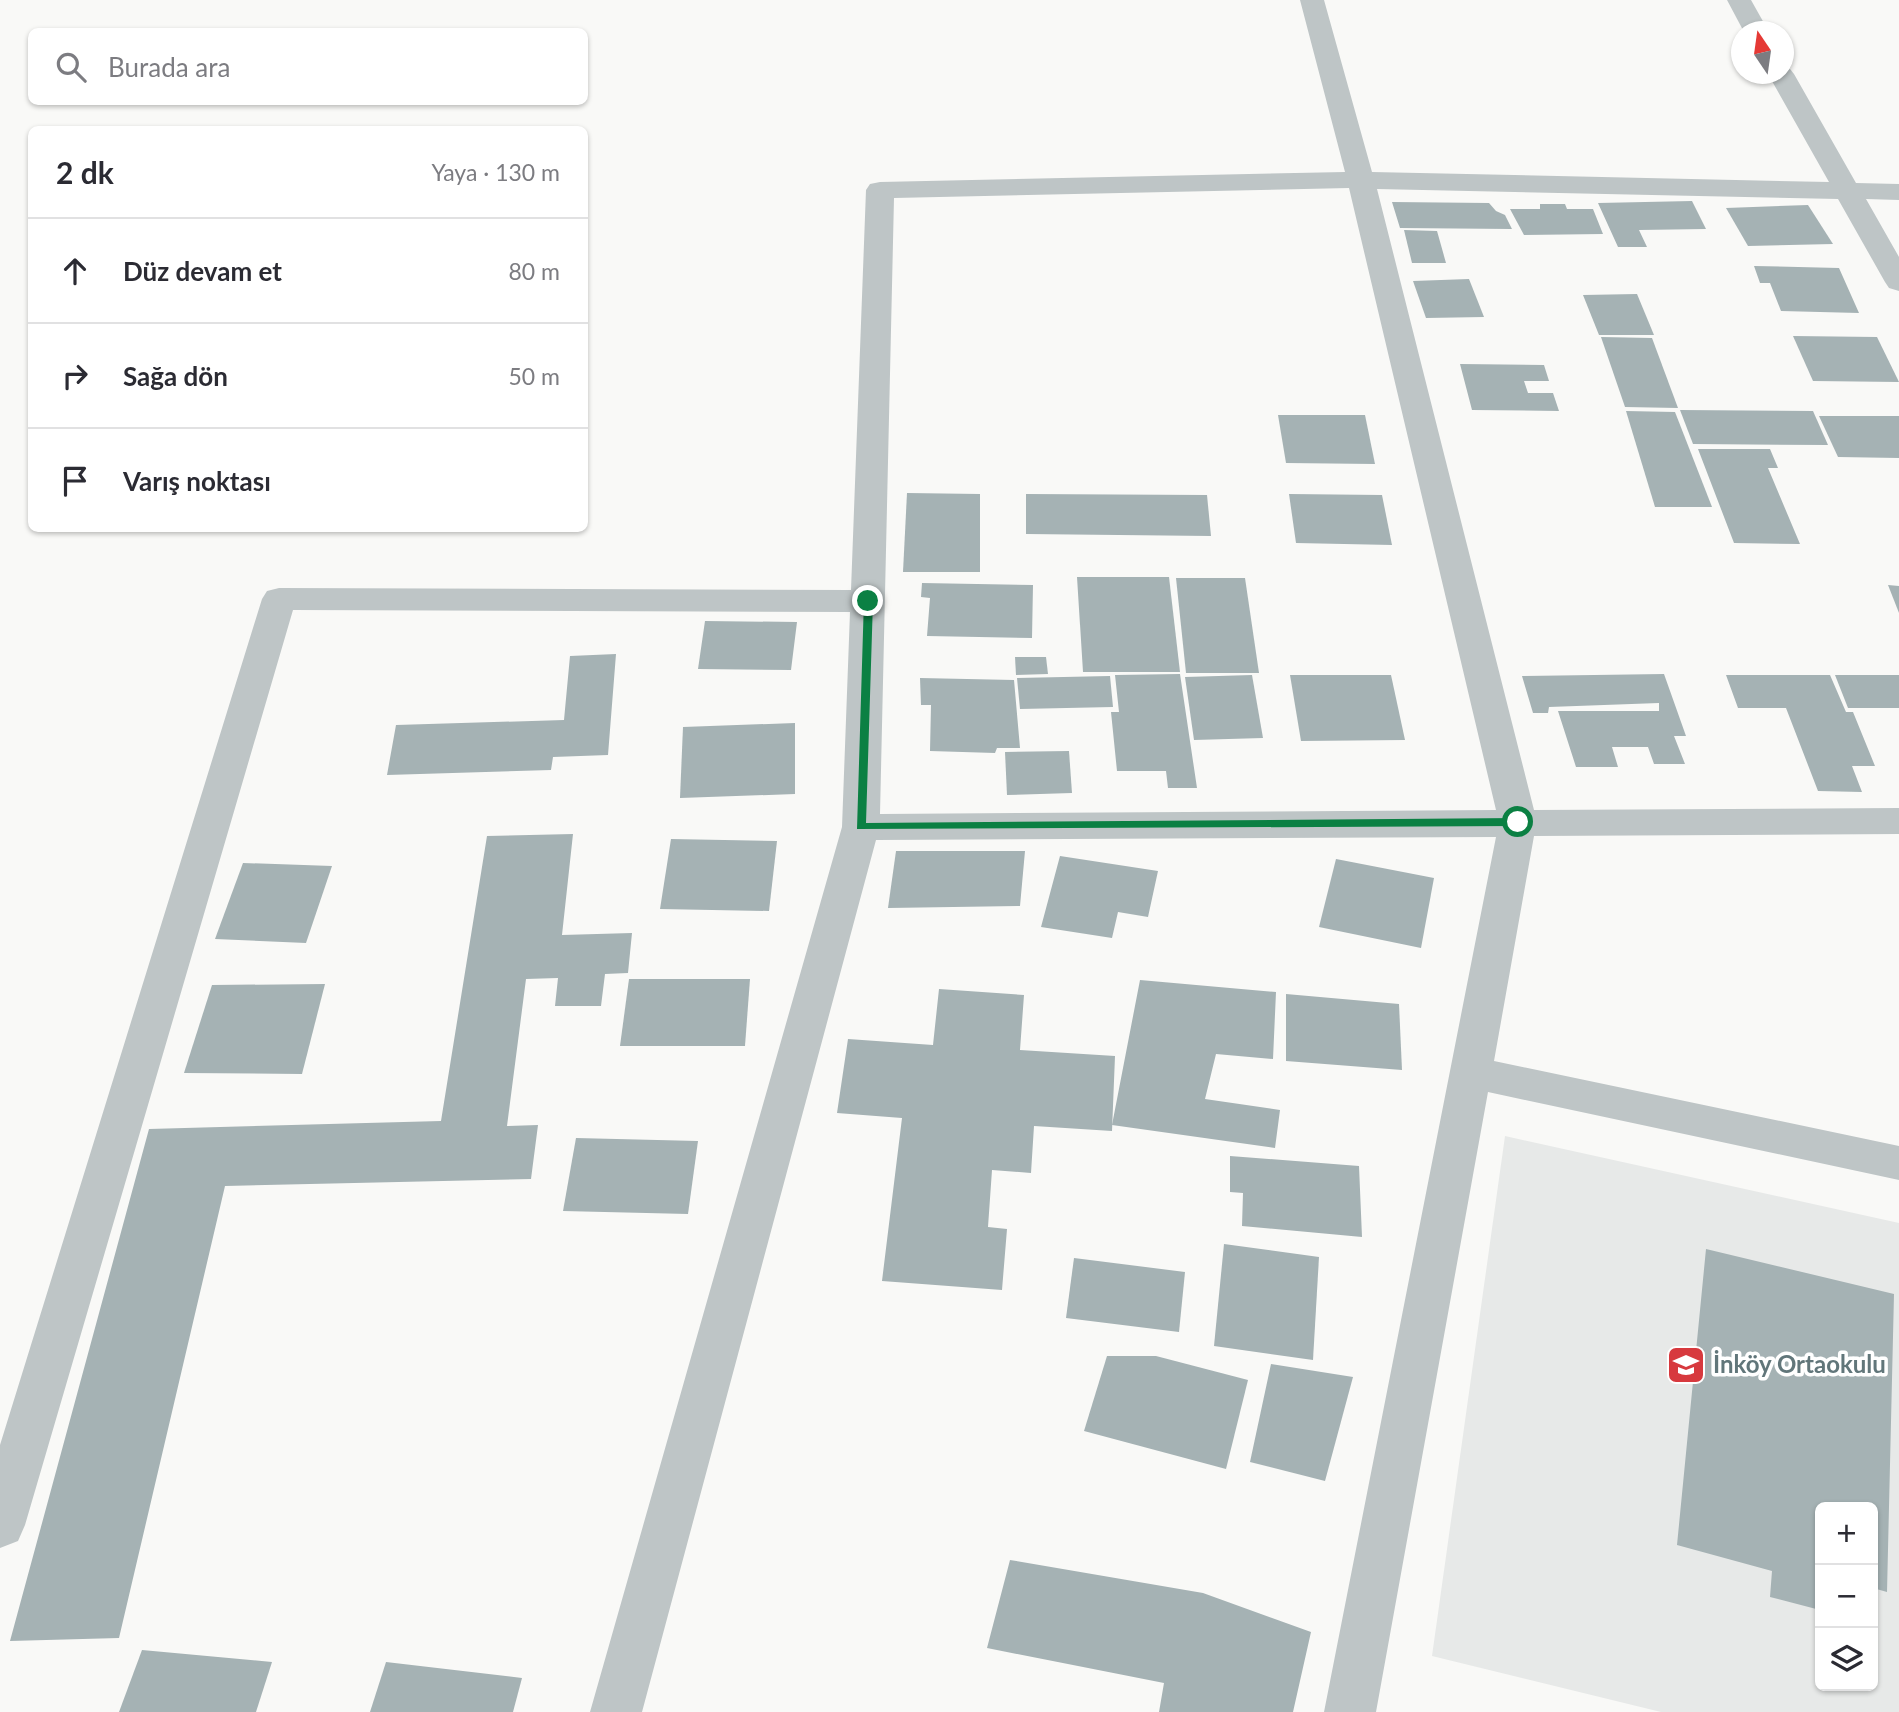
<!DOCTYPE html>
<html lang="tr">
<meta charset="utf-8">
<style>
:root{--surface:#fff;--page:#f7f7f7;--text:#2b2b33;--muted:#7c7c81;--line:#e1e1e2}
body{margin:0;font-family:Lato,sans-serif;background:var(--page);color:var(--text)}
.controls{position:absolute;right:21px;bottom:21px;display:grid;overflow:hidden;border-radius:10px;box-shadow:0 2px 5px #0004}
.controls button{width:63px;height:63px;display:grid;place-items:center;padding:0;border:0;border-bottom:2px solid var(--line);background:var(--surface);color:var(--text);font:35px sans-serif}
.compass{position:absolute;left:1731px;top:21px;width:63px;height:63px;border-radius:50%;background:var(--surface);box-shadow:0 2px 5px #0004;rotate:347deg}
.stop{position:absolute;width:21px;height:21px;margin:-16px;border:5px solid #0b8043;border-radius:50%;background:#fff}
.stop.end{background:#0b8043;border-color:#fff;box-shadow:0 2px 7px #0008}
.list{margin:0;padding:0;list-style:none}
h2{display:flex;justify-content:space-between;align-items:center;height:91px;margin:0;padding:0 28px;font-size:30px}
h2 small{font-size:23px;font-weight:400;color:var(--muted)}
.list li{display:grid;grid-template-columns:46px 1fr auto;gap:21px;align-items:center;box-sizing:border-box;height:105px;padding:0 28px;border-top:2px solid var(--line)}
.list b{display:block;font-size:26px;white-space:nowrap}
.list em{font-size:23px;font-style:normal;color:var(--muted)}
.icon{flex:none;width:38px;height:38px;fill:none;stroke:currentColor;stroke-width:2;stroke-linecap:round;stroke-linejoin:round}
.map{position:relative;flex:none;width:1899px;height:1712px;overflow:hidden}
.search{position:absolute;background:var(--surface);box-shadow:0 2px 5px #0004;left:28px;top:28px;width:560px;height:77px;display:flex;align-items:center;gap:18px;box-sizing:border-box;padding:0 24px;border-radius:10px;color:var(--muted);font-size:26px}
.panel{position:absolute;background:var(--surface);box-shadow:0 2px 5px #0004;left:28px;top:126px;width:560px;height:406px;border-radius:10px}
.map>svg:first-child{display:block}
</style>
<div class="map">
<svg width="1899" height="1712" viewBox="0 0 1899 1712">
<rect width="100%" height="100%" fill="#f9f9f7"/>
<path fill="#e7e9e8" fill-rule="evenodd" d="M1505,1136L1899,1223V1712H1661L1432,1656ZM1820,1507H1873V1686H1820Z"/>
<g fill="#a5b2b4">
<polygon points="1692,201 1706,229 1639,230 1647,247 1618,247 1598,203"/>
<polygon points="1392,202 1489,203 1496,211 1505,215 1512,229 1400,228"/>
<polygon points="1540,204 1565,204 1567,209 1593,209 1603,234 1524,235 1510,209 1540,209"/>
<polygon points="1808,205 1833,244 1748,246 1726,208"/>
<polygon points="1404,230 1437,231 1446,263 1412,263"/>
<polygon points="1754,266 1839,268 1859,313 1781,311 1770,283 1760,283"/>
<polygon points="1469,279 1484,317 1426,318 1413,281"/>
<polygon points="1637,294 1654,335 1599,335 1583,295"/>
<polygon points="1793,336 1877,337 1899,382 1813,381"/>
<polygon points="1601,337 1652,338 1678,408 1625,407"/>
<polygon points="1460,364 1544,365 1549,381 1524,381 1528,393 1553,393 1559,411 1472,410"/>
<polygon points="1680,410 1813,411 1828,445 1693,444"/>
<polygon points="1626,411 1675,412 1712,507 1655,507"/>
<polygon points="1278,415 1365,415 1375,464 1286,463"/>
<polygon points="1819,416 1899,416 1899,458 1838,457"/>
<polygon points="1698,449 1770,449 1778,468 1768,468 1800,544 1734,543"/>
<polygon points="907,493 980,494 980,572 903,572"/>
<polygon points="1026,494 1207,495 1211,536 1026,534"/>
<polygon points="1289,494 1382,495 1392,545 1296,543"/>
<polygon points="1077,577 1169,577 1180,672 1083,672"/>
<polygon points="1176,578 1245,578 1259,673 1186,673"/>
<polygon points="922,583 1033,585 1032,638 927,636 930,598 921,597"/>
<polygon points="1888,585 1899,586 1899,613"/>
<polygon points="705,621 797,622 791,670 698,669"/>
<polygon points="616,654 608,755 553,757 551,770 387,775 396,725 564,720 570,656"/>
<polygon points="1015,657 1046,657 1048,674 1016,675"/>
<polygon points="1180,674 1197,788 1168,788 1166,771 1117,771 1111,712 1119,712 1115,675"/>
<polygon points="1664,674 1686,736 1674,736 1685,764 1654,764 1648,747 1612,747 1618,767 1576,767 1558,711 1659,711 1659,703 1549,707 1548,713 1533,713 1522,676"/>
<polygon points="1252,675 1263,738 1194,740 1185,677"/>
<polygon points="1290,675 1391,675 1405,740 1301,741"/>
<polygon points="1726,675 1830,675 1846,712 1853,712 1875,766 1852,766 1862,792 1818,791 1786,708 1738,708"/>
<polygon points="1835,675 1899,675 1899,708 1848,708"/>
<polygon points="1110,676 1113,707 1020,709 1017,678"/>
<polygon points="920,678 1014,680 1020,748 997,748 995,753 930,751 931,705 921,705"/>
<polygon points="795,723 795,794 680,798 683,727"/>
<polygon points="1069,751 1072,793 1007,795 1005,752"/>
<polygon points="573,834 562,935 632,933 628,973 605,974 601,1006 555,1006 558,978 526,979 507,1126 538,1125 531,1179 225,1186 119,1638 10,1641 149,1129 441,1121 487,836"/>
<polygon points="671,839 777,841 769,911 660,909"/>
<polygon points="896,851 1025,851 1020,906 888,908"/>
<polygon points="1060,856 1158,871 1148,917 1118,912 1112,938 1041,927"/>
<polygon points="1336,859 1434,878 1421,948 1319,927"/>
<polygon points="243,863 332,866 306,943 215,939"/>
<polygon points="629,979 750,979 745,1046 620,1046"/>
<polygon points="1140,980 1276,992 1273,1059 1216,1054 1205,1099 1280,1110 1275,1148 1112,1125"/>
<polygon points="325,984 302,1074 184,1073 212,985"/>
<polygon points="939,989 1024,995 1020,1050 1115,1056 1112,1131 1034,1126 1031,1173 992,1170 988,1227 1007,1229 1002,1290 882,1281 902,1118 837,1113 848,1039 933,1045"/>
<polygon points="1286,994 1399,1004 1402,1070 1286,1061"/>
<polygon points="576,1138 698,1141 688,1214 563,1211"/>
<polygon points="1230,1156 1359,1166 1362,1237 1242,1226 1243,1193 1230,1192"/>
<polygon points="1224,1244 1319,1257 1313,1360 1214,1346"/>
<polygon points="1706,1249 1894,1294 1887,1592 1873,1588 1873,1507 1820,1507 1820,1610 1770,1597 1772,1571 1677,1545"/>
<polygon points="1074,1258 1185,1272 1179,1332 1066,1318"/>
<polygon points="1107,1356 1156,1356 1248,1380 1226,1469 1084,1431"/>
<polygon points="1271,1364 1353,1377 1325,1481 1250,1462"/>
<polygon points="1010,1560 1203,1593 1311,1632 1293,1712 1159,1712 1164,1683 987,1648"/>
<polygon points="142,1650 272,1662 256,1712 119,1712"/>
<polygon points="386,1662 522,1678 513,1712 370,1712"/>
</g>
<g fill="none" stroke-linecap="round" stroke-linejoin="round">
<g fill="#bec5c6" fill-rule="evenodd">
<path d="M1300,0H1324L1372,172L1829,182L1768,74H1784V67L1790,69L1794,74L1856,183L1899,184V200L1866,199L1899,257V291L1889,288L1885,282L1838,199L1377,189L1534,810L1899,808V834L1534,836L1494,1061L1899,1146V1180L1488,1092L1376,1712H1324L1496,837L876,840L642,1712H590L842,827L850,612L293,610L25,1525L18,1541L0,1548V1445L262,599L267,591L279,588L851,590L866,190L870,184L880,182L1345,172ZM1349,188L1496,810L880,814L894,198Z"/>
<polygon points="1727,0 1751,0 1769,32 1744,32"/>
</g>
</g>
<polygon fill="#0b8043" points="864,599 873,601 866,823 1518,818 1523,822 1518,826 857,829"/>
<defs>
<symbol id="school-square" viewBox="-11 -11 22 22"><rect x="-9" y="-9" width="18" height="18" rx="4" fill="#d7393e" stroke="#fff"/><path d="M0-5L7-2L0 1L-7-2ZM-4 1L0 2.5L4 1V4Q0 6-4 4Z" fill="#fff"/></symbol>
</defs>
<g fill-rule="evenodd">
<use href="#school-square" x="1664" y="1343" width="44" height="44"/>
</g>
<g text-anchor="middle" stroke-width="7" stroke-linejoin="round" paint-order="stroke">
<g font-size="24" font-weight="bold" fill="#61767a" stroke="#fff" text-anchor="start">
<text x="1713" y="1373">İnköy Ortaokulu</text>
</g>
</g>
</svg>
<div class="controls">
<button>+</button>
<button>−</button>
<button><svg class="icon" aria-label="layers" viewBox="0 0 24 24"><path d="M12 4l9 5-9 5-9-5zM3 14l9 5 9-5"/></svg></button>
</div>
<svg class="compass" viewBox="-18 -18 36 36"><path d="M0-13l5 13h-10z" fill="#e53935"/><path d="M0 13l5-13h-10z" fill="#7c7c81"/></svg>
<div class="stop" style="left:1518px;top:822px"></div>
<div class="stop end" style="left:868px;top:601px"></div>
<div class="search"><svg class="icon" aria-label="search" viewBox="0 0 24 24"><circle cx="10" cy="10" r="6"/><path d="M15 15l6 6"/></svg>Burada ara</div>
<section class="panel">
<h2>2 dk<small>Yaya · 130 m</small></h2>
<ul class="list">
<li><svg class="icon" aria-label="ahead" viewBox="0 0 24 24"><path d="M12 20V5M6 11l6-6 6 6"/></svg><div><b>Düz devam et</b></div><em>80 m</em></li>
<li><svg class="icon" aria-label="right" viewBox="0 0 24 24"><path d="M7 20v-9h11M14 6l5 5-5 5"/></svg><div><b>Sağa dön</b></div><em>50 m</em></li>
<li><svg class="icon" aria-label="arrive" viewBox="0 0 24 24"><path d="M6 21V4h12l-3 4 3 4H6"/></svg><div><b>Varış noktası</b></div></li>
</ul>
</section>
</div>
